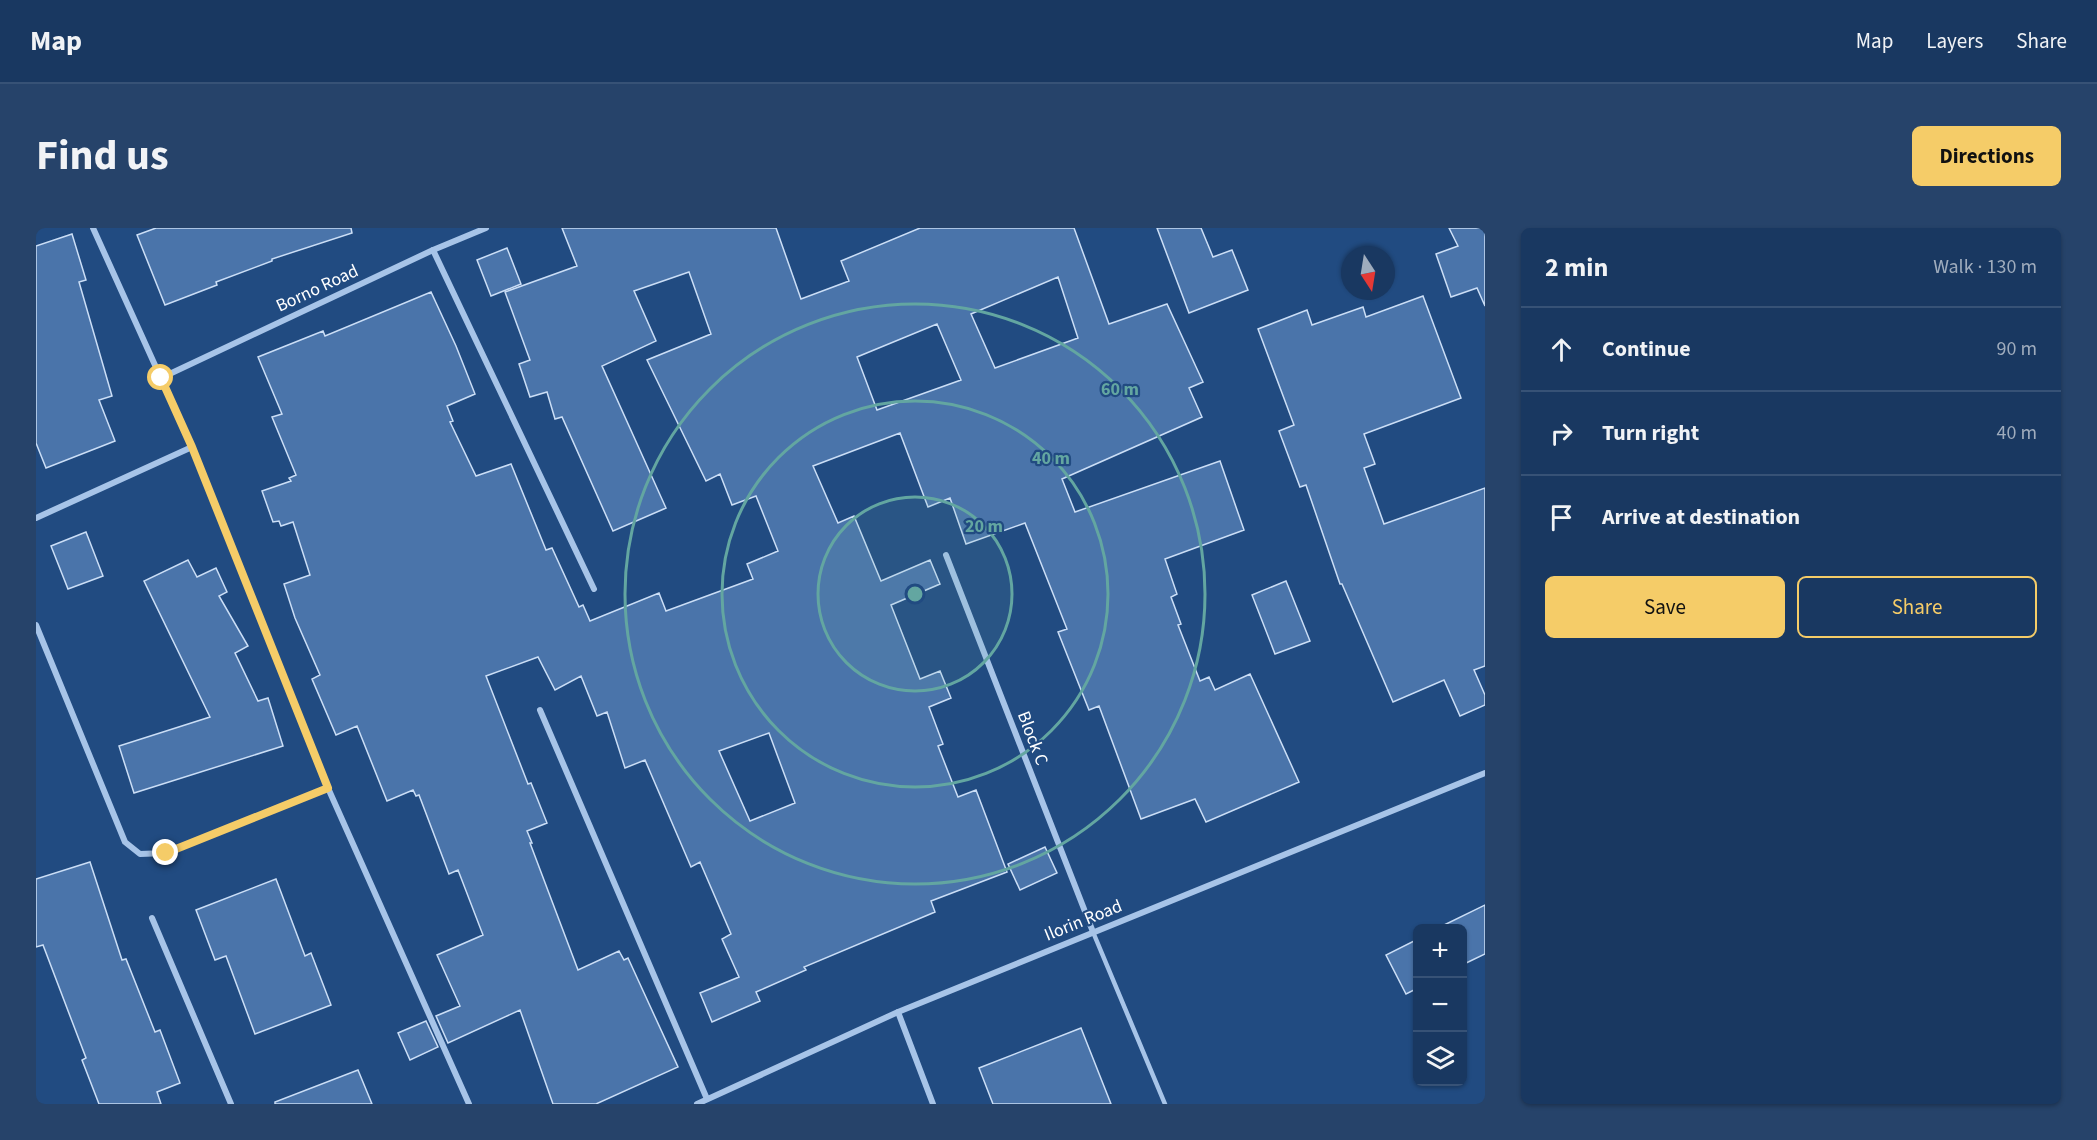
<!DOCTYPE html>
<meta charset="utf-8">
<style>
:root{--surface:#193861;--page:#26436a;--text:#f1f3f6;--muted:#9facbd;--line:#375276;--accent:#f5cc68}
body{margin:0;font-family:"Source Sans 3",sans-serif;background:var(--page);color:var(--text)}
.controls{position:absolute;right:18px;bottom:18px;display:grid;overflow:hidden;border-radius:9px;box-shadow:0 2px 4px #0004}
.controls button{width:54px;height:54px;display:grid;place-items:center;padding:0;border:0;border-bottom:2px solid var(--line);background:var(--surface);color:var(--text);font:30px sans-serif}
.compass{position:absolute;left:1305px;top:18px;width:54px;height:54px;border-radius:50%;background:var(--surface);box-shadow:0 2px 4px #0004;rotate:168deg}
.stop{position:absolute;width:18px;height:18px;margin:-14px;border:4px solid #f5cc68;border-radius:50%;background:#fff}
.stop.end{background:#f5cc68;border-color:#fff;box-shadow:0 2px 6px #0008}
.list{margin:0;padding:0;list-style:none}
h2{display:flex;justify-content:space-between;align-items:center;height:78px;margin:0;padding:0 24px;font-size:26px}
h2 small{font-size:20px;font-weight:400;color:var(--muted)}
.list li{display:grid;grid-template-columns:39px 1fr auto;gap:18px;align-items:center;box-sizing:border-box;height:84px;padding:0 24px;border-top:2px solid var(--line)}
.list b{display:block;font-size:22px;white-space:nowrap}
.list em{font-size:20px;font-style:normal;color:var(--muted)}
.actions{display:flex;gap:12px;padding:18px 24px}
.actions a{flex:1;padding:14px 0;border:2px solid var(--accent);border-radius:9px;text-align:center;font-size:21px;color:var(--accent)}
.actions .main{background:var(--accent);color:#111}
.icon{flex:none;width:33px;height:33px;fill:none;stroke:currentColor;stroke-width:2;stroke-linecap:round;stroke-linejoin:round}
.map{position:relative;flex:none;width:1449px;height:876px;overflow:hidden;border-radius:9px}
header{display:flex;align-items:center;gap:36px;box-sizing:border-box;height:84px;padding:0 30px;background:var(--surface);border-bottom:2px solid var(--line)}
header strong{font-size:28px}
nav{display:flex;gap:33px;margin-inline-start:auto;font-size:21px}
.intro{display:flex;align-items:center;justify-content:space-between;box-sizing:border-box;height:144px;padding:0 36px}
h1{margin:0;font-size:42px}
.button{padding:15px 27px;border-radius:9px;background:var(--accent);color:#111;font-size:21px;font-weight:700}
main{display:flex;gap:36px;padding:0 36px}
aside{flex:1;background:var(--surface);border-radius:9px;box-shadow:0 2px 4px #0004}
.map>svg:first-child{display:block}
</style>
<header>
<strong>Map</strong>
<nav><a>Map</a><a>Layers</a><a>Share</a></nav>
</header>
<div class="intro"><h1>Find us</h1><a class="button">Directions</a></div>
<main>
<div class="map">
<svg width="1449" height="876" viewBox="0 0 1449 876">
<rect width="100%" height="100%" fill="#214b81"/>
<g fill="#4a74aa" stroke="#cbdef6" stroke-width="1.5" fill-rule="evenodd">
<polygon points="120,0 315,0 316,5 236,31 236,33 180,54 181,57 129,77 101,7"/>
<path d="M526,0H740L765,71L813,53L805,33L884,0H1038L1073,96L1131,76L1167,154L1153,160L1166,189L1026,251L1039,284L1184,233L1208,302L1129,331L1141,366L1135,369L1145,396L1142,397L1164,453L1173,449L1179,462L1214,446L1263,554L1170,594L1159,571L1105,591L1063,478L1053,482L1022,404L1031,401L989,295L930,316L914,270L892,279L864,205L777,238L802,295L818,288L845,353L894,332L904,356L855,377L884,451L904,443L915,470L893,479L907,516L902,518L922,569L940,562L971,644L895,673L899,684L768,739L770,742L720,764L724,773L676,794L664,765L703,749L686,711L695,706L664,634L655,639L609,532L589,540L571,484L561,488L545,448L519,462L502,429L450,448L492,556L495,555L511,595L491,603L496,615H494L542,742L583,723L588,732L592,730L642,839L560,876H517L484,782L412,815L400,788L424,778L401,727L447,707L422,642L413,646L383,567L380,568L377,562L351,573L321,498L300,507L276,451L284,447L259,390L248,356L274,347L257,294L245,298L243,293L237,294L226,263L255,253L253,250L260,247L236,189L246,186L222,129L287,103L289,108L395,64L420,118L439,166L411,178L417,193L414,194L440,248L475,236L510,322L516,320L543,379L547,377L554,393L623,365L630,383L717,351L711,336L742,323L720,268L696,277L684,246L670,253L611,132L675,106L653,44L598,63L620,113L566,138L630,280L577,303L526,189L519,191L511,164L494,169L483,136L494,132L469,64L541,38ZM1022,49L1042,110L959,140L935,86ZM901,96L925,152L841,182L821,129ZM733,505L759,575L714,593L683,523Z"/>
<polygon points="1121,0 1165,0 1177,29 1196,22 1212,62 1153,85"/>
<polygon points="1413,0 1449,0 1449,78 1441,60 1415,69 1400,26 1422,18"/>
<polygon points="36,6 50,52 43,54 76,168 63,172 79,213 10,240 0,215 0,18"/>
<polygon points="471,20 485,56 455,68 441,32"/>
<polygon points="1387,68 1425,170 1328,206 1339,236 1328,240 1348,296 1449,260 1449,438 1438,442 1449,467 1449,477 1424,488 1408,452 1357,474 1306,356 1304,356 1270,257 1264,259 1243,203 1258,197 1222,101 1271,82 1276,97 1327,79 1330,89"/>
<polygon points="50,304 67,348 32,361 15,318"/>
<polygon points="152,332 161,349 180,340 191,364 183,368 212,418 199,425 222,473 232,470 247,518 98,565 83,518 174,489 108,353"/>
<polygon points="1250,353 1274,413 1239,426 1216,367"/>
<polygon points="1009,619 1021,645 984,662 972,636"/>
<polygon points="54,634 86,732 90,731 119,804 124,802 144,855 121,864 125,876 63,876 46,832 50,830 7,717 0,719 0,651"/>
<polygon points="240,651 269,728 275,725 295,777 219,806 190,728 179,732 160,682"/>
<polygon points="1449,677 1449,726 1426,737 1426,700 1402,700"/>
<polygon points="1382,711 1382,760 1370,766 1350,727"/>
<polygon points="390,793 402,819 374,832 362,805"/>
<polygon points="1045,800 1075,876 957,876 943,840"/>
<polygon points="322,842 336,876 239,876 239,874"/>
</g>
<g fill="none" stroke-linecap="round" stroke-linejoin="round">
<polyline stroke="#a7c4e8" stroke-width="4.5" points="1057,704 1129,876"/>
<g stroke="#a7c4e8" stroke-width="6">
<polyline points="57,0 156,219 292,560 433,876"/>
<polyline points="397,22 558,361"/>
<polyline points="125,150 397,22 450,0"/>
<polyline points="0,290 156,219"/>
<polyline points="910,327 1057,704"/>
<polyline points="0,397 89,614 104,626 130,625 292,560"/>
<polyline points="504,482 671,871"/>
<polyline points="116,690 195,876"/>
<polyline points="862,784 897,876"/>
<polyline points="661,876 862,784 1449,545"/>
</g>
</g>
<g fill="none" stroke-linecap="round" stroke-linejoin="round">
<polyline stroke="#f5cc68" stroke-width="8" points="125,150 156,219 292,560 130,625"/>
</g>
<circle cx="879" cy="366" r="97" fill="#63a6a1" fill-opacity=".12"/>
<g fill="none" stroke="#63a6a1" stroke-width="3">
<circle cx="879" cy="366" r="97"/>
<circle cx="879" cy="366" r="193"/>
<circle cx="879" cy="366" r="290"/>
</g>
<g text-anchor="middle" stroke-width="4.5" stroke-linejoin="round" paint-order="stroke">
<g font-size="18" fill="#fff" stroke="#214b81">
<text transform="translate(281 60) rotate(-25)" y="6">Borno Road</text>
<text transform="translate(997 510) rotate(69)" y="6">Block C</text>
<text transform="translate(1047 692) rotate(-22)" y="6">Ilorin Road</text>
</g>
</g>
<circle cx="879" cy="366" r="9" fill="#63a6a1" stroke="#214b81" stroke-width="3"/>
<g font-size="18" text-anchor="middle" font-weight="bold" fill="#63a6a1" stroke="#214b81" stroke-width="4.5" stroke-linejoin="round" paint-order="stroke">
<text x="1084" y="167">60 m</text>
<text x="1015" y="236">40 m</text>
<text x="948" y="304">20 m</text>
</g>
</svg>
<div class="controls">
<button>+</button>
<button>−</button>
<button><svg class="icon" aria-label="layers" viewBox="0 0 24 24"><path d="M12 4l9 5-9 5-9-5zM3 14l9 5 9-5"/></svg></button>
</div>
<svg class="compass" viewBox="-18 -18 36 36"><path d="M0-13l5 13h-10z" fill="#e53935"/><path d="M0 13l5-13h-10z" fill="#9facbd"/></svg>
<div class="stop" style="left:125px;top:150px"></div>
<div class="stop end" style="left:130px;top:625px"></div>
</div>
<aside>
<h2>2 min<small>Walk · 130 m</small></h2>
<ul class="list">
<li><svg class="icon" aria-label="ahead" viewBox="0 0 24 24"><path d="M12 20V5M6 11l6-6 6 6"/></svg><div><b>Continue</b></div><em>90 m</em></li>
<li><svg class="icon" aria-label="right" viewBox="0 0 24 24"><path d="M7 20v-9h11M14 6l5 5-5 5"/></svg><div><b>Turn right</b></div><em>40 m</em></li>
<li><svg class="icon" aria-label="arrive" viewBox="0 0 24 24"><path d="M6 21V4h12l-3 4 3 4H6"/></svg><div><b>Arrive at destination</b></div></li>
</ul>
<div class="actions"><a class="main">Save</a><a>Share</a></div>
</aside>
</main>
